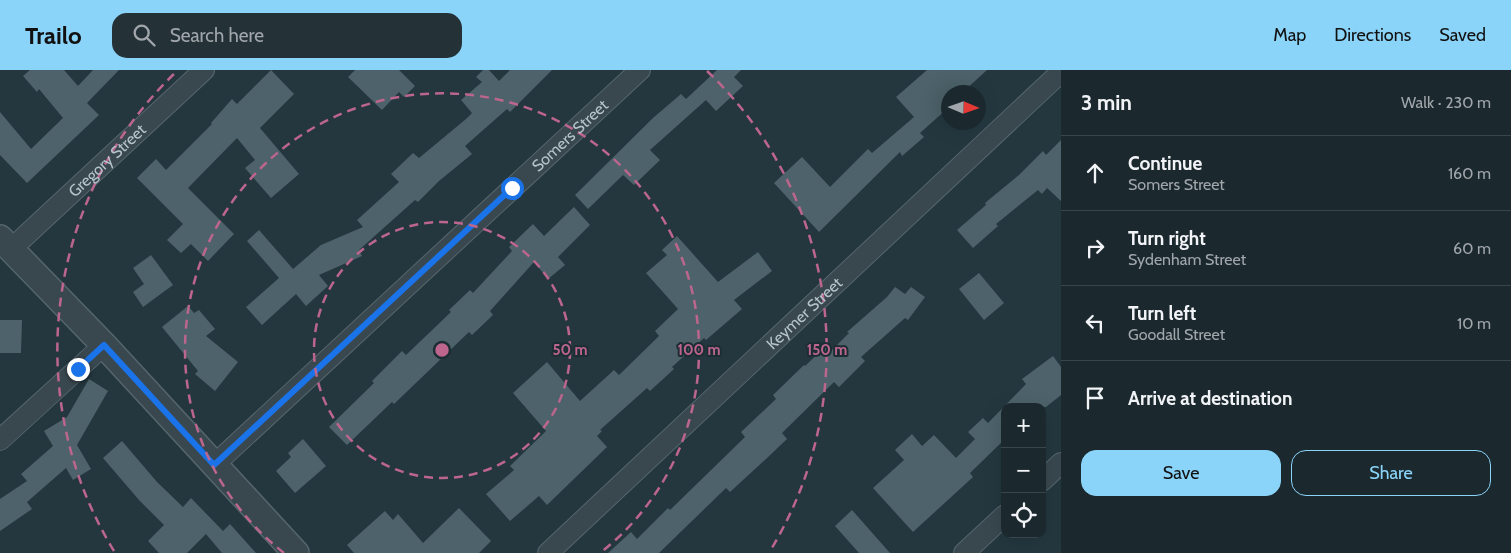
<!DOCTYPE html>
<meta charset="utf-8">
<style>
:root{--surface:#1b292f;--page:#243137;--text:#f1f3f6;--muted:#a0a6aa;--line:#39454b;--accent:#8bd4f9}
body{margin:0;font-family:Cabin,sans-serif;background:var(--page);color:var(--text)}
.controls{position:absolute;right:15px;bottom:15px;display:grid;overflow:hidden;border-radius:10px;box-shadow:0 5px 20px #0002}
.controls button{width:45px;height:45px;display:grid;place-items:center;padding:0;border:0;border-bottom:1px solid var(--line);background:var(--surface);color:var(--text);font:25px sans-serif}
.compass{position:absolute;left:941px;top:15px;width:45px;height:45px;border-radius:50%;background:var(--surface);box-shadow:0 5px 20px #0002;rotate:92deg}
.stop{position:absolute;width:15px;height:15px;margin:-11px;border:4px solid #1a73e8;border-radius:50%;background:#fff}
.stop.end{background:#1a73e8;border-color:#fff;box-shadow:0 1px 5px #0008}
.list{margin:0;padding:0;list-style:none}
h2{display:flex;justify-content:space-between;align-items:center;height:65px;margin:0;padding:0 20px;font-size:21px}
h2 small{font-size:16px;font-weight:400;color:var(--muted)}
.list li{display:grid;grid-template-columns:32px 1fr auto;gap:15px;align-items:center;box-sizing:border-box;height:75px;padding:0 20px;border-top:1px solid var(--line)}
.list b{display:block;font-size:19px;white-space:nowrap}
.list p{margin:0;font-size:16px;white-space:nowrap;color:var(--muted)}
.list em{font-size:16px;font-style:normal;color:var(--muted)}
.actions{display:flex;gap:10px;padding:15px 20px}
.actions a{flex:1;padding:11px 0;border:1px solid var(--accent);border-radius:15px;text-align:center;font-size:18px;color:var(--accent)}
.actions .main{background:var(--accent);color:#111}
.icon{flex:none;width:28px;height:28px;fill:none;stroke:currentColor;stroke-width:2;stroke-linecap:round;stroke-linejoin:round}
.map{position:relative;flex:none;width:1061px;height:483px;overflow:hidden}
header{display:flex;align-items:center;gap:30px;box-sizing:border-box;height:70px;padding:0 25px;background:var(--accent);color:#111}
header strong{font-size:24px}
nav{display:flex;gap:28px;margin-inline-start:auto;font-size:18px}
.search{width:350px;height:45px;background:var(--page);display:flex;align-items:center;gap:12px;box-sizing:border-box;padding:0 18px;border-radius:15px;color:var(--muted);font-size:19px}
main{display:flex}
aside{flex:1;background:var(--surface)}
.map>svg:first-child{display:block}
</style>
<header>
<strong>Trailo</strong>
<div class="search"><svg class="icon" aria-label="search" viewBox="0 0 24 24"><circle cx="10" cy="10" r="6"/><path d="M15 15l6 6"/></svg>Search here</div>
<nav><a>Map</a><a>Directions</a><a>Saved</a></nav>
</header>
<main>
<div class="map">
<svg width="1061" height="483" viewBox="0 0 1061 483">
<rect width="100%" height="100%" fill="#24373f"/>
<g fill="#4d626a">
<polygon points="30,0 64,0 78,16 93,0 119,0 87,33 99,45 27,113 0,85 0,42 31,79 63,48 39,19 37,22 23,6"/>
<polygon points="271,0 294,24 260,58 299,104 271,128 245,98 255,90 237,68 188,118 234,164 208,191 191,174 181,183 167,170 183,154 137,108 156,89 166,100 212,54 211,53 232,29 237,34"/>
<polygon points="355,0 399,0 415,16 404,27 399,22 382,40 348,7"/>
<polygon points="483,0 489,0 499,11 510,0 552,0 510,42 507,39 465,76 472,84 439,111 418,132 415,130 359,180 362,186 319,205 328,216 306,236 296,224 262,255 246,237 279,208 247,171 259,160 293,199 321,175 363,157 357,150 399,112 391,104 413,83 419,88 466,49 472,43 461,30 482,12 476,7"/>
<polygon points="717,0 741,0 734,7 743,16 716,41 706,30 650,80 660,90 634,115 623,105 588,139 575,125 653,48 681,24 686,29"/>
<polygon points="927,0 987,0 963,22 948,22 948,38 920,63 924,67 902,86 900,82 819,162 774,113 802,87 830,117 868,79 872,83 914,47 896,27"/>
<polygon points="1061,70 1061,131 1047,118 1042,124 1038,120 996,154 998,156 973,178 957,160 986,135 985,133 1019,105 1043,81 1046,85"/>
<polygon points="574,137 590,155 558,187 565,195 548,209 534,192 490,241 493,245 472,265 469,262 394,334 392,332 347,375 329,357 374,313 372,311 402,281 406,285 451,242 449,240 470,220 473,223 512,181 509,177 533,154 544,166"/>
<polygon points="677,166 718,212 758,182 772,201 734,230 742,239 706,270 704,268 672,297 674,299 650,321 647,318 600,360 602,361 597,366 607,377 547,435 539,426 510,451 486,424 514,400 510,396 546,361 513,323 547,292 580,331 614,300 619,305 659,266 655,261 678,239 646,203 667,185 662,180"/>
<polygon points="151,185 173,215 143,237 133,222 144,214 133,198"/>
<polygon points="979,203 1004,233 984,250 959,219"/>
<polygon points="895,217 905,224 911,217 925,227 908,250 905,248 861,287 865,291 839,317 834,312 782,363 787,369 766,389 730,422 726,418 659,483 608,483 631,462 637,469 668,438 670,440 745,367 741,362 776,329 773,325 804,295 805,296 825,277 830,282 849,263 847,262 887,227"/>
<polygon points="188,236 194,243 199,240 215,259 206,266 238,292 215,321 195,304 198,301 162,257"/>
<polygon points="0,250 22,250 21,283 0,283"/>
<polygon points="1053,286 1061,297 1061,325 1046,337 1005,337 1005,369 970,403 973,407 913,462 873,418 904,390 895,380 912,364 922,376 934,365 956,388 975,369 968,362 983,348 988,353 1026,314 1022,309"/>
<polygon points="89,309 108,321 77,375 91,399 73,410 66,398 27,432 32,439 0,461 0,429 27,411 21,404 53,376 44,361 67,347"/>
<polygon points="303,369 326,396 295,423 276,401 291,387 288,383"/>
<polygon points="122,371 157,412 183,437 191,428 223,461 230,454 256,483 222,483 206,464 187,483 159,483 148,471 164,455 139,430 103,388"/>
<polygon points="459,438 491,471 479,483 354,483 347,475 385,441 393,450 398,444 423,473"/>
<polygon points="852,440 890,483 859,483 835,456"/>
</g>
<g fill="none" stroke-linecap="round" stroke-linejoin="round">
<defs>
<g id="minor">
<path id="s1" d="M10,180L204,0"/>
<polyline points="0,370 104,275"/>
<path id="s2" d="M214,395L640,0"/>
<polyline points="1042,411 1061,393"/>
<path id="s3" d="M548,483L1061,2"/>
<polyline points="964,483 1005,445"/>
</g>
<polyline id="tertiary" points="0,168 104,275 296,483"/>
</defs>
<use href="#minor" stroke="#56666d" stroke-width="22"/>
<use href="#tertiary" stroke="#56666d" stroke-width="28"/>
<use href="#minor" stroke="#39484f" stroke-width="20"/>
<use href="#tertiary" stroke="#39484f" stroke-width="25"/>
</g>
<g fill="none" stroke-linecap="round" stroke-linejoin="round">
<polyline stroke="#1a73e8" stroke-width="6" points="78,299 104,275 214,395 512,118"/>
</g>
<g fill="none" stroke="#bc658d" stroke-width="2.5" stroke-dasharray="9 6">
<circle cx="442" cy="280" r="128"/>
<path d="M284 483A257 257 0 1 1 600 483"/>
<path d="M114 481A385 385 0 0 1 177 1M707 1A385 385 0 0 1 770 481"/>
</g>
<g text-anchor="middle" stroke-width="4" stroke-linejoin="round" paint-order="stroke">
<g font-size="16" fill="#b5c3ca" stroke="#1d2d34">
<text dy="6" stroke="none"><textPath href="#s2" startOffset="485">Somers Street</textPath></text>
<text dy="6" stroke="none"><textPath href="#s1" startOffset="132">Gregory Street</textPath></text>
<text dy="6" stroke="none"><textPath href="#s3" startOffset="351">Keymer Street</textPath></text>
</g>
</g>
<circle cx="442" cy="280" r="8" fill="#bc658d" stroke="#1d2d34" stroke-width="2.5"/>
<g font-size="15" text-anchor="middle" font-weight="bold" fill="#bc658d" stroke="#1d2d34" stroke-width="4" stroke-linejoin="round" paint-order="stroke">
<text x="570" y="285">50 m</text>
<text x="699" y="285">100 m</text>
<text x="827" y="285">150 m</text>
</g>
</svg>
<div class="controls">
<button>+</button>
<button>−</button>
<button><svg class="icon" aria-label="locate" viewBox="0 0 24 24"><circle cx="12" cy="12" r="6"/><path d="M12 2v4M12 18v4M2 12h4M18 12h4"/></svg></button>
</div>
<svg class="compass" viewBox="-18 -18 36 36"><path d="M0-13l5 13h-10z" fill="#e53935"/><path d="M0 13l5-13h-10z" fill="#a0a6aa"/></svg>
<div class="stop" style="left:512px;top:118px"></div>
<div class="stop end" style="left:78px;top:299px"></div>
</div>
<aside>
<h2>3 min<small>Walk · 230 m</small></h2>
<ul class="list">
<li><svg class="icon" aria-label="ahead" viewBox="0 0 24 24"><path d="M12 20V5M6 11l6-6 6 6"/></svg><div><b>Continue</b><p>Somers Street</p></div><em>160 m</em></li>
<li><svg class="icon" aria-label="right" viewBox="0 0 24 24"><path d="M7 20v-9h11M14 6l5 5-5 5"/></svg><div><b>Turn right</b><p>Sydenham Street</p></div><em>60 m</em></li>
<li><svg class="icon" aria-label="left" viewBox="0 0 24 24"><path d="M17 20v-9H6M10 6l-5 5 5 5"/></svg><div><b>Turn left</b><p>Goodall Street</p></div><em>10 m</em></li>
<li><svg class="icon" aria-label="arrive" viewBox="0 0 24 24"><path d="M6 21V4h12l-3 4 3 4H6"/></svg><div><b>Arrive at destination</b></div></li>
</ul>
<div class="actions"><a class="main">Save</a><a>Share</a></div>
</aside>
</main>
